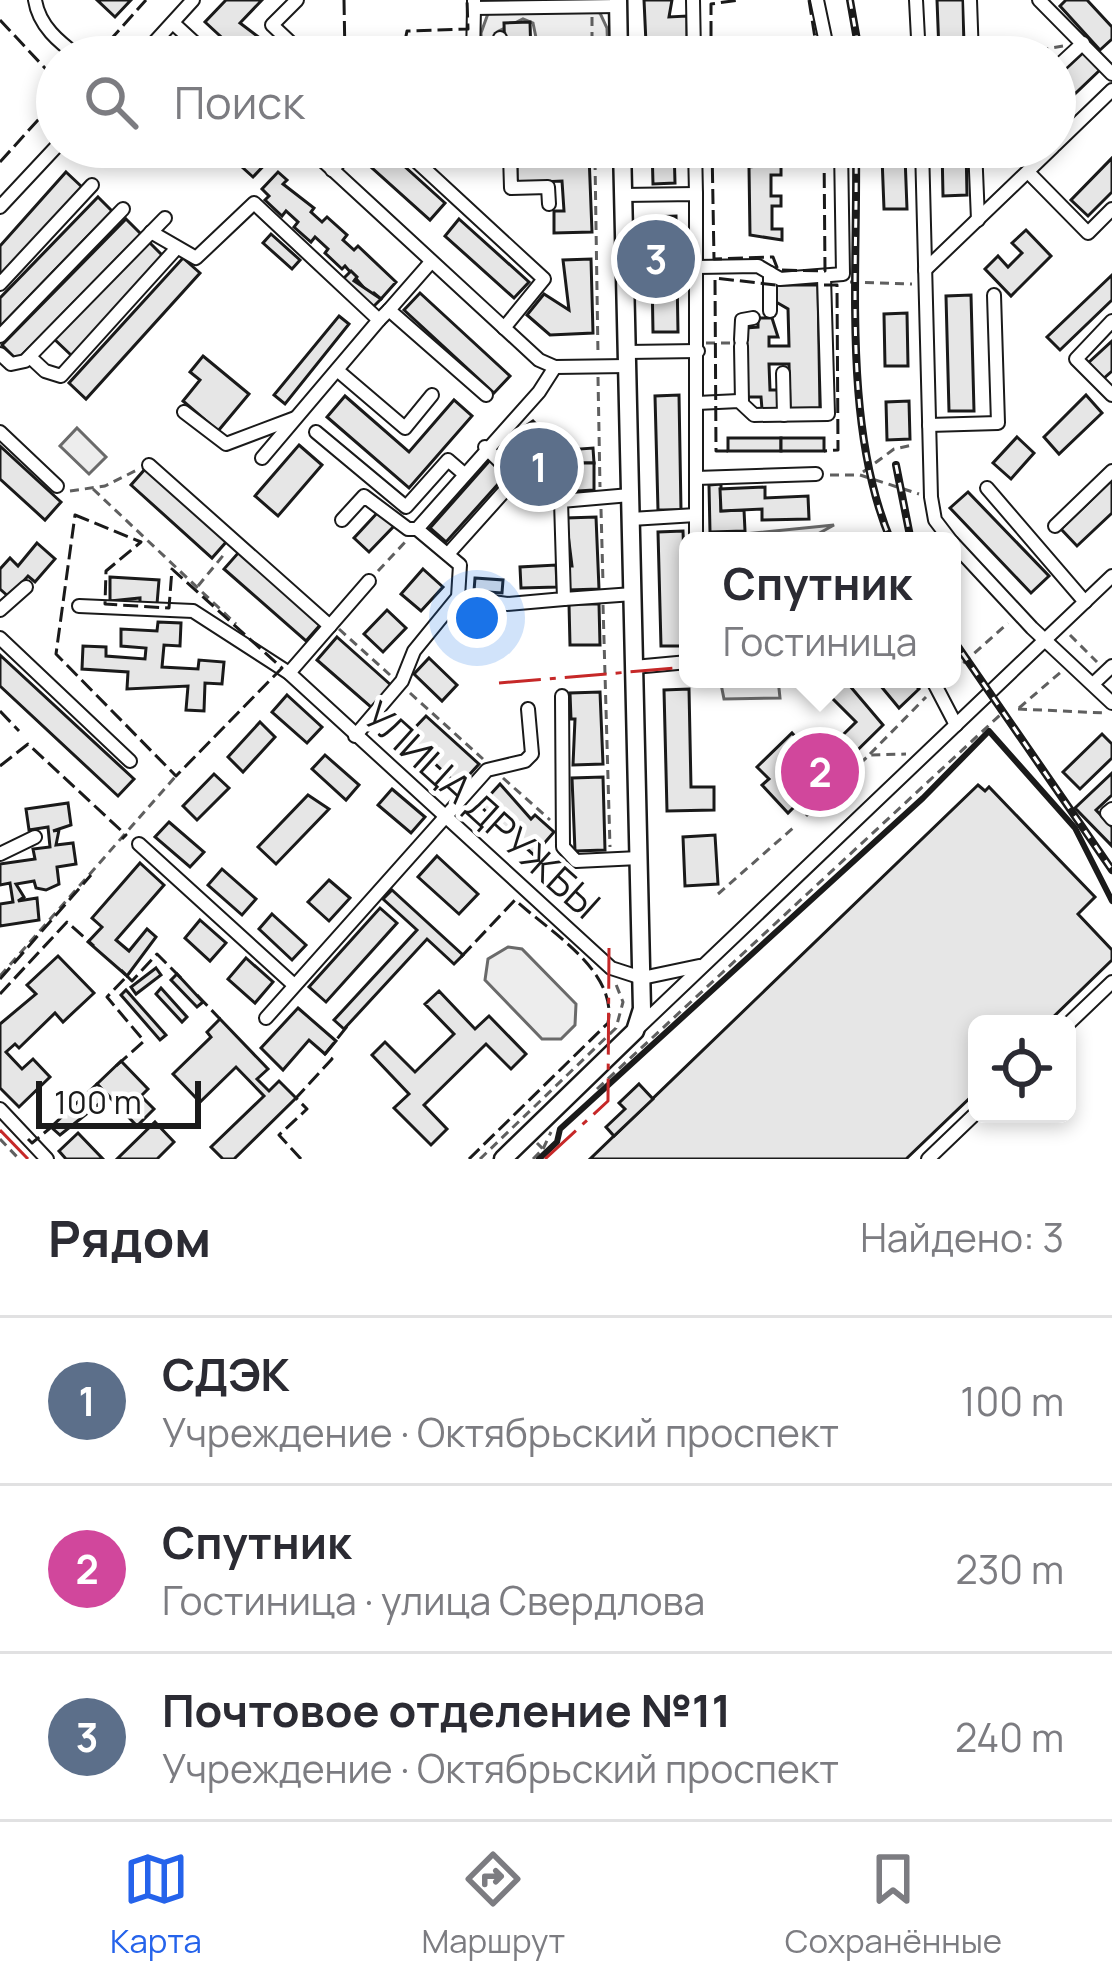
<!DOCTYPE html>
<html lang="ru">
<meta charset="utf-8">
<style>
:root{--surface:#fff;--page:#f7f7f7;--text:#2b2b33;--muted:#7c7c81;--line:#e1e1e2;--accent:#2563eb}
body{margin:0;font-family:Manrope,sans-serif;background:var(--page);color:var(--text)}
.controls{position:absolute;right:36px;bottom:36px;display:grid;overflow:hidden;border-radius:18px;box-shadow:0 6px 18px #0003}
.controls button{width:108px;height:108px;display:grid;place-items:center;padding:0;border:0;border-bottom:3px solid var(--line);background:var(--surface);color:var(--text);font:60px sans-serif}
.scale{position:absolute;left:36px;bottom:30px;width:165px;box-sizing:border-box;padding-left:12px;border:6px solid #1a1a1a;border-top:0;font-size:33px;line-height:42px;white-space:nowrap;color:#1a1a1a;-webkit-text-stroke:9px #fff;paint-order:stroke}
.you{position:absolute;left:477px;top:618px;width:42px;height:42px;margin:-30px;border:9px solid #fff;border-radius:50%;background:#1a73e8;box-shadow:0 0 0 18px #1a73e833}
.badge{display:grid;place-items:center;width:78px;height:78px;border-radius:50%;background:var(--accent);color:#fff;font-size:39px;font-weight:700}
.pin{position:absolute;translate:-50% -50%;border:6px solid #fff;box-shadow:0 3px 12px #0006}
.popup{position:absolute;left:679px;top:532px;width:282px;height:156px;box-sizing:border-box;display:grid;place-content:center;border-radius:18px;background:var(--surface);filter:drop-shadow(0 3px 9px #0005);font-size:39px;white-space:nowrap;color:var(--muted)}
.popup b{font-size:45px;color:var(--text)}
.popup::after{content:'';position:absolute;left:50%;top:100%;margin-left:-24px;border:24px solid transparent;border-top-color:var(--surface)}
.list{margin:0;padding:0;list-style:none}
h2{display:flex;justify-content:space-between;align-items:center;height:156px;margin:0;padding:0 48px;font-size:51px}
h2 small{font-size:39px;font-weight:400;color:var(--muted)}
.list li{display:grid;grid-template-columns:78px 1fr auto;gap:36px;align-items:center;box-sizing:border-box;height:168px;padding:0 48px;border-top:3px solid var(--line)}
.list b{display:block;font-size:45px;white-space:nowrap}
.list p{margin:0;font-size:39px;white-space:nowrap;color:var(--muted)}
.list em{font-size:39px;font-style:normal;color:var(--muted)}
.icon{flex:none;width:66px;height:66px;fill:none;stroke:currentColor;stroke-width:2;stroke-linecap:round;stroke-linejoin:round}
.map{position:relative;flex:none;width:1112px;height:1159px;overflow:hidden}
.search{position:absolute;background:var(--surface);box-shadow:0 6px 18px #0003;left:36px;right:36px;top:36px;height:132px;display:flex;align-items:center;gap:30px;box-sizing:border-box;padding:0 42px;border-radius:66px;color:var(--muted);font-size:45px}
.sheet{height:660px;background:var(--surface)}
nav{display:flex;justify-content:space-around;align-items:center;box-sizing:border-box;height:168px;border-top:3px solid var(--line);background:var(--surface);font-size:33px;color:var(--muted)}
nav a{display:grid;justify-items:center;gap:6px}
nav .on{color:var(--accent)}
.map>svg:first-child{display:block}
</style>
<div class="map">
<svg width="1112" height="1159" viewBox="0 0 1112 1159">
<rect width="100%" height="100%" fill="#fff"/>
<g fill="#ededed" stroke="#6a6a6a" stroke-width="3">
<path d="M530,7C553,17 576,6 600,13L607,28L608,57H540L533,23L523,19L499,31L498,57H482L481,33L490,8Z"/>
<polygon points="77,428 106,457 89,474 60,446"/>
<polygon points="834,525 805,541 713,541 713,537"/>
<polygon points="720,679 778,679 780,698 724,699"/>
<polygon points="508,947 522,949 576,1004 575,1025 561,1039 542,1039 485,980 488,959"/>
</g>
<g fill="#e6e6e6" stroke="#1a1a1a" stroke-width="3">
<polygon points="97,0 131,0 115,17"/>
<polygon points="226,0 262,0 240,23 277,51 271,57 243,57 205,22"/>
<polygon points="644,0 672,0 669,17 687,16 687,42 646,43"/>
<polygon points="937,0 963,0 964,51 939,52"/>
<polygon points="1066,0 1087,0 1112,27 1112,39 1100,50 1060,6"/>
<polygon points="530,22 531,57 505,57 504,23"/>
<polygon points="768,43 768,57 744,57 744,44"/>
<polygon points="1085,51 1101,69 1058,110 1055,79"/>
<polygon points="220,147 254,147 269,160 253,177"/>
<polygon points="370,147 383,147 445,203 430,220 361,158"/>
<polygon points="652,147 674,147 675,183 653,184"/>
<polygon points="942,147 966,147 967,195 943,196"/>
<polygon points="589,155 592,232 554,233 554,211 564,211 562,181 517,183 517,158"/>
<polygon points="905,156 907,209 884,209 882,157"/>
<polygon points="1112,158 1112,192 1088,216 1071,200"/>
<polygon points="781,163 781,175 771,175 771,196 781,196 781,206 772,206 772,229 782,229 782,240 750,235 749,167"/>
<polygon points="66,172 82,187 0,277 0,246"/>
<polygon points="278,172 287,180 283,184 314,208 311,212 322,222 327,217 347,235 343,240 354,250 358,246 396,282 381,299 374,293 371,296 345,266 342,269 325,253 328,249 315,237 311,242 294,227 298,222 286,211 282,216 265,200 269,196 262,189"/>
<polygon points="98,197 112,211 0,327 0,298"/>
<polygon points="676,216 678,332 653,332 651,217"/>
<polygon points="126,219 141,234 17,360 2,345"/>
<polygon points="459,219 529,282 514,298 445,236"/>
<polygon points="1026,230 1051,256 1011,296 985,269 998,256 1008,267 1022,253 1012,243"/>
<polygon points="271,234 300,260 292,269 263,243"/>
<polygon points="147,240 165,258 72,356 51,336"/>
<polygon points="183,258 200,273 86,399 69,383"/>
<polygon points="591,259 593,333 550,335 527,315 544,294 569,310 563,260"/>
<polygon points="351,271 357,277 354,281 381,299 372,308 342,280"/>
<polygon points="1112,275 1112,300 1060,350 1047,337"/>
<polygon points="776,285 818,285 820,410 790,410 789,364 769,364 770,390 780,390 780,409 762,409 761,397 747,397 745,328 758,327 758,318 772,318 778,337 769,337 769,346 789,346 788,309 776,302"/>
<polygon points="420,293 510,376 494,393 404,310"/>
<polygon points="971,295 974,411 949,411 946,296"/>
<polygon points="907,313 908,366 885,366 884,314"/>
<polygon points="339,316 349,324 285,404 274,395"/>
<polygon points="1112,341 1112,371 1103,379 1087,364"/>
<polygon points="203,356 249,394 218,431 183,401 200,380 190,372"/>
<polygon points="679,395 681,510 658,510 655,396"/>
<polygon points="1086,395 1102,413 1059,454 1044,437"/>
<polygon points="345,396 409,452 454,400 472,416 409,488 327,417"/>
<polygon points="909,401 910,439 887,440 886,402"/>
<polygon points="533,421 552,440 553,451 593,448 594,463 544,463 543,453 534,454 534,443 514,442 515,433"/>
<polygon points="1017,437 1034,453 1011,479 993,463"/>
<rect x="728" y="438" width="53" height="13"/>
<rect x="781" y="438" width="43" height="13"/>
<polygon points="523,442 534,443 534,454 543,453 544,463 594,463 594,490 545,493 512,463 511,445"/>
<polygon points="299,445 322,465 278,516 255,496"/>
<polygon points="0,446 61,502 45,520 0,479"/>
<polygon points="492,458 508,473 446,542 430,528"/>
<polygon points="146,468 227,541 212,558 131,485"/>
<polygon points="1112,480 1112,513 1077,546 1061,529"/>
<polygon points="721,484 721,511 744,510 745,531 710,532 709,485"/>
<polygon points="765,487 765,498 808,496 809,519 762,520 762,509 721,511 720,489"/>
<polygon points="968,492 1049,576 1031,593 950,508"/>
<polygon points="379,511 395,525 369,552 354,538"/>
<polygon points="596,517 599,589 568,590 567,566 572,566 566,518"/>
<polygon points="683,531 687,646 661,646 658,532"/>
<polygon points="37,543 55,559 35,582 28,576 9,597 0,589 0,569 10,558 18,566"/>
<polygon points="239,552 321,624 306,641 224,569"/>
<polygon points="556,565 557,587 521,588 520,567"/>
<polygon points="423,569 443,587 421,611 401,594"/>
<polygon points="110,577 159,580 157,604 140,603 140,598 110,601"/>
<polygon points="475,578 503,580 502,593 474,591"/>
<polygon points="569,604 599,604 600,645 570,645"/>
<polygon points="387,610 406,628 383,652 364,634"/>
<polygon points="158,622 181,623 180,646 164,645 162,667 198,669 199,660 224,662 222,684 205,683 204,711 186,710 188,686 127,689 128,672 82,669 83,646 106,647 106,656 145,659 146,648 121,646 121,629 157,631"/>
<polygon points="337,637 392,686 372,708 317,660"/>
<polygon points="0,655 134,779 118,796 0,686"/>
<polygon points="429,658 457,685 442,701 414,674"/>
<polygon points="820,679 844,679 883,725 820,787 805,772 856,722 817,683"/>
<polygon points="875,679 910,679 919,689 899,708"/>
<polygon points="689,689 691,787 714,787 714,810 667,811 664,690"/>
<polygon points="600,692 603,764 573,765 575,719 571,719 570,693"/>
<polygon points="287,695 322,727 307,743 272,712"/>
<polygon points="426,716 479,764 459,786 406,737"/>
<polygon points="260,722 275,737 243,772 228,757"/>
<polygon points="792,733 805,747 784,768 795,779 803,771 817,784 788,813 762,785 769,779 757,767"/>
<polygon points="1102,734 1112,744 1112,758 1080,789 1063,772"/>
<polygon points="325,755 359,785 346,800 312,769"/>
<polygon points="1112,773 1112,795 1096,810 1112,827 1112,846 1075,808"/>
<polygon points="214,774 229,788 197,820 183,806"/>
<polygon points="603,777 605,850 575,851 572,778"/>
<polygon points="500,784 531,819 535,815 554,832 534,855 480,806"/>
<polygon points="978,785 985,791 989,787 1095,897 1078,914 1112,950 1112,960 1046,1024 977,1024 977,1091 906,1159 590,1159"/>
<polygon points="392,789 425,817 411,833 378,805"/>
<polygon points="308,795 329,809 276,864 258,847"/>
<polygon points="68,803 71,825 53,831 59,830 56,845 73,843 76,864 57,867 59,884 46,890 36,888 34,881 16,884 24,897 18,901 37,898 39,920 0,926 0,904 13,902 10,883 0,885 0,864 35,859 33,849 50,847 48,827 29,830 26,809"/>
<polygon points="169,822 204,852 190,867 155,837"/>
<polygon points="715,835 718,884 685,886 683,837"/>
<polygon points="437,856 478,894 459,914 418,877"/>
<polygon points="140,863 164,885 116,940 129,951 147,929 156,937 127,976 88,942 102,927 92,918"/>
<polygon points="222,869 256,899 242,915 208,885"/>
<polygon points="329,880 350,898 329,921 308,902"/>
<polygon points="392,890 463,955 454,964 427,939 344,1029 334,1020 417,930 383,899"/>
<polygon points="380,908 397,923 326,1002 309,987"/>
<polygon points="272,914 306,945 292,960 259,929"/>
<polygon points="200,920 226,943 210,961 185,938"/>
<polygon points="58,956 94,993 63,1022 55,1013 19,1048 15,1044 6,1052 22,1069 33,1059 50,1077 19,1107 0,1088 0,1024 36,994 27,985"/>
<polygon points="246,958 273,982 255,1003 228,979"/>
<polygon points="156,968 161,975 136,994 131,987"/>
<polygon points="177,974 203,1002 197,1007 171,980"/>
<polygon points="161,988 187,1017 182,1022 156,994"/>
<polygon points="126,990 166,1035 160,1040 121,995"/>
<polygon points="439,991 475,1029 489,1016 526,1054 511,1069 486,1044 424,1105 447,1129 431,1145 394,1108 409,1094 372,1055 385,1042 415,1072 454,1034 425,1004"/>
<polygon points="298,1008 336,1041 325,1054 309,1040 283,1070 261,1048"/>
<polygon points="220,1019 268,1069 257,1079 269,1091 279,1081 296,1098 234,1159 223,1159 211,1147 264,1096 236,1067 200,1102 173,1074 211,1037 207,1032"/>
<polygon points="121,1061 148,1089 141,1096 154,1109 137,1126 97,1084"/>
<polygon points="97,1084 109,1096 60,1135 51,1127"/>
<polygon points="639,1084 653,1099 614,1136 606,1127 625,1109 619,1103"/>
<polygon points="155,1122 174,1142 157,1159 117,1159"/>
<polygon points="78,1133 103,1159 66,1159 59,1151"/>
</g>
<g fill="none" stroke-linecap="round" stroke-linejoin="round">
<defs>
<g id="minor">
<path d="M35,0C39,26 59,42 79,57"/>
<polyline points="297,0 272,25 306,57"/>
<polyline points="474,0 474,8 618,6"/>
<polyline points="693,0 694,53"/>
<polyline points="817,0 829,57"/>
<polyline points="916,0 919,57"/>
<polyline points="970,0 972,57"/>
<polyline points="1039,0 1112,74"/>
<polyline points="173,23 210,57"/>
<polyline points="500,38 500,57"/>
<polyline points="619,55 694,57"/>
<polyline points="141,57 193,0"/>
<polyline points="473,57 474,8"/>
<polyline points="1055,69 1083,43"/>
<polyline points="1055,145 1112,90"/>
<polyline points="308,147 539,360 555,367 627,366"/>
<polyline points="401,147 544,279 504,328"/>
<polyline points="695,147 696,194"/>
<polyline points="922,147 931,497 935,520 951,541"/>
<polyline points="975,147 978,220"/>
<polyline points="332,170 353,147"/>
<polyline points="1028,172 1088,233 1112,209"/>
<polyline points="623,195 696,194 696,541"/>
<polyline points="549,204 548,187 511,188 510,154 622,150"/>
<polyline points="0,207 57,146"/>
<polyline points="151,232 196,258 254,203 379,320 389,310"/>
<polyline points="431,262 389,310 486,395"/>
<polyline points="697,267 758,266 780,279 843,274 841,147"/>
<polyline points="925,270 1053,147"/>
<polyline points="770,273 770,311"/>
<polyline points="0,284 92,185"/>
<polyline points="1112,321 1076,359 1112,395"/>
<polyline points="0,336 123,209"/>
<polyline points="741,340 742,320 753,318"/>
<polyline points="741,346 742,402"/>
<polyline points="627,352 698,351"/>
<polyline points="0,354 11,364 25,361 165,218"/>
<polyline points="30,357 45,371 61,376 175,250"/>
<polyline points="337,370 405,428 432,395"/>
<polyline points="783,373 784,415"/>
<polyline points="697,403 739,401 754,415 828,414 824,277"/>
<polyline points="184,412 226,444 295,418"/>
<polyline points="929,425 998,423 994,295"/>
<polyline points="0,432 57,486"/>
<polyline points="316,432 406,507 448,460 463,473"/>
<polyline points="262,458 379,320"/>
<polyline points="149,465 330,626"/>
<polyline points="696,478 816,474"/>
<polyline points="987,488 1085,602"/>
<polyline points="561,501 630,495"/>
<polyline points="631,519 696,515"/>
<polyline points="342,520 364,496 408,529 417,529 460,565 458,597 414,651 402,681 355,736"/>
<polyline points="1055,526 1112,471"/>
<polyline points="417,529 539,392 555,367"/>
<polyline points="952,542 1032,628 1112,703"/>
<polyline points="448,554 517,477"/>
<polyline points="458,597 507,604 564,599 561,501 538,499 485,447"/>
<polyline points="564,599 633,594"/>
<polyline points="79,606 193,611 289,673 611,968 642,978 699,966"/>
<polyline points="0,610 26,587"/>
<polyline points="0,638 130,761"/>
<polyline points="634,667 688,662"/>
<polyline points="289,673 369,581"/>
<polyline points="932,679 956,725"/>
<polyline points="1093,684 1112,666"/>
<polyline points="562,696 563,847 576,861 639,858"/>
<polyline points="1112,809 1107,813 1112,819"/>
<polyline points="139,844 294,985"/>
<polyline points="0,854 35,837"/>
<polyline points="266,1018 487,770 525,761 532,754 528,709"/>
<polyline points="1067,1025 1112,982"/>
<polyline points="636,1030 1112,576"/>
<polyline points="0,1109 47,1159"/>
<polyline points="928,1159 977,1112"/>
</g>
<g id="major">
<polyline points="618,0 619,57"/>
<polyline points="503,1159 635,1031 642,1009 622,147"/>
</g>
</defs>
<use href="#minor" stroke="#1a1a1a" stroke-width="16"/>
<use href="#major" stroke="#1a1a1a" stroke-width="21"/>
<g stroke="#5f5f5f" stroke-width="3" stroke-dasharray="9 6" stroke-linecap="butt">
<polyline points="592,17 592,57"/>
<polyline points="995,57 1063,46"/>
<polyline points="595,161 598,355"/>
<polyline points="850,282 912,284"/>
<polyline points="706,343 732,343"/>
<polyline points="598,377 600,487"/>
<polyline points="863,472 894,449 913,445"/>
<polyline points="830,475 860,475 919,494"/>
<polyline points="93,489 236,624"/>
<polyline points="70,491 105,486 139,469"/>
<polyline points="601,509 603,583"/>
<polyline points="378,571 408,539"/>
<polyline points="198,586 226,552"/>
<polyline points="603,605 610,847"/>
<polyline points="339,629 390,675"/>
<polyline points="1070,635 1097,662"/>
<polyline points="952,673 1008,623"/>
<polyline points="410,693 483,759"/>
<polyline points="1019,708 1062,671"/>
<polyline points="1018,709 1106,713"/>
<polyline points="870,754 926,697"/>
<polyline points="503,778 550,820"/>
<polyline points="806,816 869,755 906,754"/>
<polyline points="718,894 793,828"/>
<polyline points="0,976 176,776"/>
<polyline points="597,1089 1000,715"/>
<polyline points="0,1139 19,1159"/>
<polyline points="543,1149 551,1132"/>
<polyline points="480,1159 616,1028 623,1002 615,982"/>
<polyline points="533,1159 543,1149 537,1143"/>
</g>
<use href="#minor" stroke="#fff" stroke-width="12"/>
<use href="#major" stroke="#fff" stroke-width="16"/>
<defs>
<g id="rail">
<polyline points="850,0 860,57"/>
<path d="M856,147C858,271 842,426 891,541"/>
<polyline points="896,465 911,541"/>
<polyline points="952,638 1112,870"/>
</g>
</defs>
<use href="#rail" stroke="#1a1a1a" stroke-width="8"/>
<use href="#rail" stroke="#fff" stroke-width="3" stroke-dasharray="9" stroke-linecap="butt"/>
<g stroke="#1a1a1a" stroke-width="3" stroke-dasharray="15 6" stroke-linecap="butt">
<polyline points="344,0 345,57"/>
<polyline points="809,0 818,57"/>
<polyline points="0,20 57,81"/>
<polyline points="95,57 146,0"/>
<polyline points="378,57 377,50 403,51 407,31 468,29 467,0"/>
<polyline points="711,57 711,4 739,0"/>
<polyline points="712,147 714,259 773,257 778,270 825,271 824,147"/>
<polyline points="0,162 57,99"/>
<polyline points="824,285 837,285 838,450 824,451"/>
<polyline points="728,451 716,451 715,278 776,285"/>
<polygon points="75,515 141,542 106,571 105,604 169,608 172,569 282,668 176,776 56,654"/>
<polyline points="0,711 19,731"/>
<polyline points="0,766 28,744 126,835 122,839"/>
<path d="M461,957L515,900C550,932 618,971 608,1023L469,1159"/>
<polyline points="127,976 132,981 157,954 181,978"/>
<polyline points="0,979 91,875"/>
<polyline points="0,994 67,922 94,946"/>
<polyline points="197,995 220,1019"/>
<polyline points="116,1066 144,1041 107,997 127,976 121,970"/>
<polyline points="28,1139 32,1143 55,1124"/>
<polyline points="301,1159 279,1135 307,1109 296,1098 332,1059 325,1054 349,1024"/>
</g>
<polyline stroke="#1a1a1a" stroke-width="6" points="539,1159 557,1142 560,1129 923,798 989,731 1075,828 1112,901"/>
<g stroke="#c62828" stroke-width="3" stroke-dasharray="42 9 6 9" stroke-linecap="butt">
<polyline points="499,683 688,667"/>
<polyline points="0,1130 28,1159"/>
<polyline points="545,1159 608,1101 609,948"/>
</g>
</g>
<g text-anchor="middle" stroke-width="9" stroke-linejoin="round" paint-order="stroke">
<g font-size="39" fill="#1a1a1a" stroke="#fff">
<text transform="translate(482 810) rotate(42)" y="14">УЛИЦА ДРУЖБЫ</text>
</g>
</g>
</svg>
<div class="controls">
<button><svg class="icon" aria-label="locate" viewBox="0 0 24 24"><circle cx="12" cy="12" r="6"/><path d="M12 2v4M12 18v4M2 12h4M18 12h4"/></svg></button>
</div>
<div class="scale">100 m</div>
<div class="you"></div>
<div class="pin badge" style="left:539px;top:467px;background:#5c6f8a">1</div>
<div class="pin badge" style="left:820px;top:772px;background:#d1479c">2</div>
<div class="popup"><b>Спутник</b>Гостиница</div>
<div class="pin badge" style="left:656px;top:259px;background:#5c6f8a">3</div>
<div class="search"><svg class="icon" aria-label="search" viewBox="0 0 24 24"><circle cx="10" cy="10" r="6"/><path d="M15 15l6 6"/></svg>Поиск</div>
</div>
<section class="sheet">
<h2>Рядом<small>Найдено: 3</small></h2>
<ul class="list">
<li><span class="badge" style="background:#5c6f8a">1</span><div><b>СДЭК</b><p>Учреждение · Октябрьский проспект</p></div><em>100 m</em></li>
<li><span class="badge" style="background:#d1479c">2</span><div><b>Спутник</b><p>Гостиница · улица Свердлова</p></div><em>230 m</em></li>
<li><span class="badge" style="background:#5c6f8a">3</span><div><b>Почтовое отделение №11</b><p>Учреждение · Октябрьский проспект</p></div><em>240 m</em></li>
</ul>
</section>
<nav>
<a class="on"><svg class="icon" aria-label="map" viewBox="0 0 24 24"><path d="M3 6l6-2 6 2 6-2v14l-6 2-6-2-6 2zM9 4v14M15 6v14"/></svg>Карта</a>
<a><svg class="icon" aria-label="directions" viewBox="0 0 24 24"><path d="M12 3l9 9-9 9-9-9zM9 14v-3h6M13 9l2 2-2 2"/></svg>Маршрут</a>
<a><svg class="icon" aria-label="saved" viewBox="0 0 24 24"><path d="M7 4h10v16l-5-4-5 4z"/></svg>Сохранённые</a>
</nav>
